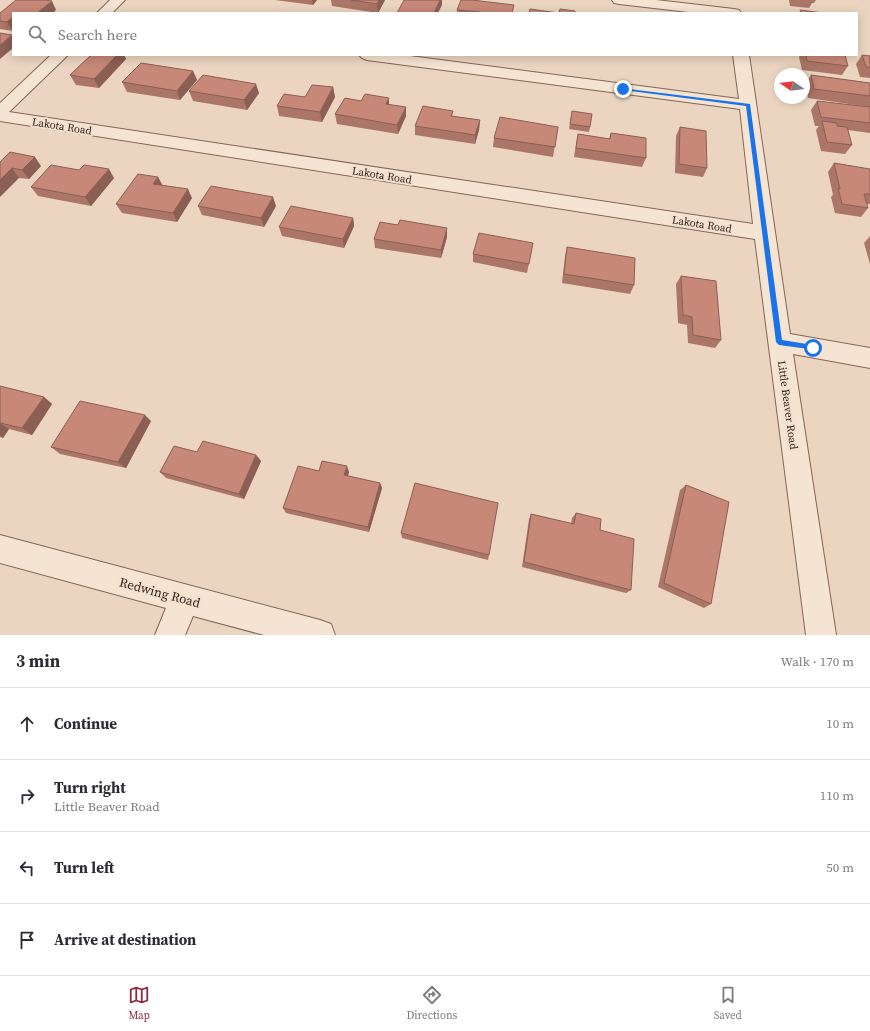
<!DOCTYPE html>
<meta charset="utf-8">
<style>
:root{--surface:#fff;--page:#f7f7f7;--text:#2b2b33;--muted:#7c7c81;--line:#e1e1e2;--accent:#8e2d41}
body{margin:0;font-family:"Source Serif 4",serif;background:var(--page);color:var(--text)}
.compass{position:absolute;left:774px;top:68px;width:36px;height:36px;border-radius:50%;background:var(--surface);box-shadow:0 2px 10px #0003;rotate:283deg}
.stop{position:absolute;width:12px;height:12px;margin:-9px;border:3px solid #1a73e8;border-radius:50%;background:#fff}
.stop.end{background:#1a73e8;border-color:#fff;box-shadow:0 1px 4px #0008}
.list{margin:0;padding:0;list-style:none}
h2{display:flex;justify-content:space-between;align-items:center;height:52px;margin:0;padding:0 16px;font-size:17px}
h2 small{font-size:13px;font-weight:400;color:var(--muted)}
.list li{display:grid;grid-template-columns:26px 1fr auto;gap:12px;align-items:center;box-sizing:border-box;height:72px;padding:0 16px;border-top:1px solid var(--line)}
.list b{display:block;font-size:15px;white-space:nowrap}
.list p{margin:0;font-size:13px;white-space:nowrap;color:var(--muted)}
.list em{font-size:13px;font-style:normal;color:var(--muted)}
.icon{flex:none;width:22px;height:22px;fill:none;stroke:currentColor;stroke-width:2;stroke-linecap:round;stroke-linejoin:round}
.map{position:relative;flex:none;width:870px;height:635px;overflow:hidden}
.search{position:absolute;background:var(--surface);box-shadow:0 2px 10px #0003;left:12px;right:12px;top:12px;height:44px;display:flex;align-items:center;gap:10px;box-sizing:border-box;padding:0 14px;border-radius:0px;color:var(--muted);font-size:15px}
.sheet{height:340px;background:var(--surface)}
nav{display:flex;justify-content:space-around;align-items:center;box-sizing:border-box;height:56px;border-top:1px solid var(--line);background:var(--surface);font-size:11px;color:var(--muted)}
nav a{display:grid;justify-items:center;gap:2px}
nav .on{color:var(--accent)}
.map>svg:first-child{display:block}
</style>
<div class="map">
<svg width="870" height="635" viewBox="0 0 870 635">
<rect width="100%" height="100%" fill="#ebd5c0"/>
<g fill="none" stroke-linecap="round" stroke-linejoin="round">
<defs>
<g id="minor">
<polygon points="110,0 125,0 112,13 97,13"/>
<polygon points="612,0 656,0 734,9 739,10 741,13 697,13 619,4 614,3"/>
<polygon points="51,55 68,55 9,112 753,224 740,109 367,60 362,58 359,55 402,55 739,99 733,55 749,55 790,334 870,348 870,368 793,354 836,635 806,635 755,239 0,121 0,103"/>
<polygon points="0,535 320,620 331,624 335,635 264,635 193,616 185,635 155,635 166,608 0,563"/>
</g>
</defs>
<use href="#minor" stroke="#826659" stroke-width="2"/>
<use href="#minor" fill="#f6e4d2" fill-rule="evenodd"/>
</g>
<g fill="#ab7567">
<polygon points="275,0 317,0 313,5"/>
<polygon points="331,0 385,0 378,13 332,6"/>
<polygon points="789,0 816,0 814,3 812,3 809,8 790,6"/>
<polygon points="56,10 13,13 13,31 0,29 0,13"/>
<polygon points="457,10 513,13 457,13"/>
<polygon points="91,55 124,55 126,59 99,88 76,85 70,75"/>
<polygon points="800,55 845,55 848,66 842,75 802,70 799,57"/>
<polygon points="862,55 870,56 870,78 860,77 856,64"/>
<polygon points="193,71 197,80 180,100 127,92 122,82"/>
<polygon points="811,75 870,83 870,107 808,98 805,85"/>
<polygon points="333,87 335,97 322,122 279,116 277,106"/>
<polygon points="189,91 259,93 247,110 193,101"/>
<polygon points="817,101 870,107 870,133 848,130 852,145 845,154 821,151 816,130 819,126 815,126 811,110"/>
<polygon points="389,104 406,116 398,134 337,124 335,114"/>
<polygon points="453,111 452,116 480,120 479,130 475,144 415,135 415,126"/>
<polygon points="572,111 590,127 589,132 569,129"/>
<polygon points="558,127 553,157 493,147 494,138"/>
<polygon points="680,127 707,168 703,177 675,173 676,136"/>
<polygon points="611,133 646,158 642,167 574,157 576,144 578,134 609,139"/>
<polygon points="0,162 41,166 29,179 19,178"/>
<polygon points="834,163 870,169 870,204 867,204 868,208 861,217 835,213 831,197 833,195 828,172"/>
<polygon points="158,177 162,185 192,198 177,222 122,213 116,204"/>
<polygon points="114,178 91,206 38,196 31,187"/>
<polygon points="198,206 276,206 264,227 202,215"/>
<polygon points="353,218 354,226 344,248 282,236 279,227"/>
<polygon points="870,236 870,264 864,243"/>
<polygon points="447,237 441,258 375,248 374,239"/>
<polygon points="533,243 527,273 473,262 473,254"/>
<polygon points="567,247 634,285 630,294 562,283 565,256"/>
<polygon points="681,276 721,340 715,348 688,343 687,325 678,323 676,284"/>
<polygon points="0,386 44,397 52,404 32,435 9,429 3,438 0,437"/>
<polygon points="151,421 126,468 60,454 51,447"/>
<polygon points="197,452 256,455 261,461 244,499 166,478 160,472"/>
<polygon points="319,471 349,472 348,476 380,483 382,488 369,532 286,513 283,508"/>
<polygon points="686,485 711,604 704,608 658,587 680,490"/>
<polygon points="576,513 600,530 631,590 626,593 522,567 529,519 531,514 571,524 572,518"/>
<polygon points="401,533 489,555 488,560 402,538"/>
</g>
<g fill="#8b5f54">
<polygon points="312,0 317,0 313,5"/>
<polygon points="379,0 385,0 378,13 377,4"/>
<polygon points="440,0 442,0 442,5 438,13 434,13"/>
<polygon points="52,1 56,10 53,13 37,13"/>
<polygon points="13,17 13,31 7,22"/>
<polygon points="12,35 13,36 13,48 0,59 0,45"/>
<polygon points="117,55 124,55 126,59 99,88 94,79"/>
<polygon points="193,71 197,80 180,100 177,91"/>
<polygon points="256,84 259,93 247,110 244,100"/>
<polygon points="333,87 335,97 322,122 320,112"/>
<polygon points="389,98 389,107 386,104"/>
<polygon points="406,107 406,116 398,134 397,125"/>
<polygon points="480,120 479,130 475,144 475,135"/>
<polygon points="35,157 41,166 29,179 22,170"/>
<polygon points="12,168 19,178 0,197 0,180"/>
<polygon points="109,169 114,178 91,206 85,197"/>
<polygon points="158,177 163,186 153,184"/>
<polygon points="188,189 192,198 177,222 173,213"/>
<polygon points="273,197 276,206 264,227 261,218"/>
<polygon points="353,218 354,226 344,248 343,239"/>
<polygon points="447,228 447,237 441,258 441,250"/>
<polygon points="44,397 52,404 32,435 22,428"/>
<polygon points="145,415 151,421 126,468 118,462"/>
<polygon points="0,423 9,429 3,438 0,435"/>
<polygon points="256,455 261,461 244,499 239,494"/>
<polygon points="347,466 349,472 346,481 344,475"/>
<polygon points="380,483 382,488 369,532 368,527"/>
</g>
<g fill="#c78878" stroke="#8b5f54">
<polygon points="16,0 45,0 52,1 37,13 13,13 13,17 7,22 0,21 0,13"/>
<polygon points="351,0 379,0 377,4"/>
<polygon points="404,0 440,0 434,13 397,13"/>
<polygon points="461,0 472,0 514,5 512,13 479,13 480,12 457,10"/>
<polygon points="530,9 559,13 560,9 575,11 575,13 529,13"/>
<polygon points="800,10 823,13 801,13"/>
<polygon points="0,33 12,35 0,45"/>
<polygon points="91,55 117,55 94,79 70,75"/>
<polygon points="806,55 845,55 848,66 807,61"/>
<polygon points="862,55 870,56 870,68 866,67"/>
<polygon points="141,63 193,71 177,91 122,82"/>
<polygon points="203,75 256,84 244,100 189,91"/>
<polygon points="811,75 870,83 870,96 814,89"/>
<polygon points="312,85 333,87 320,112 277,106 284,94 305,97"/>
<polygon points="365,94 389,98 386,104 406,107 397,125 335,114 345,98 361,101"/>
<polygon points="817,101 870,107 870,123 821,117"/>
<polygon points="423,106 453,111 451,116 480,120 475,135 415,126"/>
<polygon points="572,111 592,114 590,127 570,124"/>
<polygon points="500,117 558,127 555,147 494,138"/>
<polygon points="822,121 837,123 837,126 847,127 852,145 827,142"/>
<polygon points="680,127 706,131 707,168 679,164"/>
<polygon points="611,133 646,138 646,158 576,148 578,134 610,139"/>
<polygon points="10,152 35,157 22,170 12,168 0,180 0,162"/>
<polygon points="834,163 870,169 870,194 864,194 868,208 842,204 838,188 840,189"/>
<polygon points="51,165 79,170 84,165 109,169 85,197 31,187"/>
<polygon points="138,174 158,177 153,184 188,189 173,213 116,204"/>
<polygon points="211,186 273,197 261,218 198,206"/>
<polygon points="291,206 353,218 343,239 279,227"/>
<polygon points="400,220 447,228 441,250 374,239 380,222 398,225"/>
<polygon points="479,233 533,243 529,264 473,254"/>
<polygon points="567,247 635,258 634,285 564,274"/>
<polygon points="681,276 716,281 721,340 693,335 692,317 683,315"/>
<polygon points="0,386 44,397 22,428 0,423"/>
<polygon points="80,401 145,415 118,462 51,447"/>
<polygon points="203,441 256,455 239,494 160,472 174,446 197,452"/>
<polygon points="322,461 347,466 344,475 380,483 368,527 283,508 298,466 319,471"/>
<polygon points="415,483 498,503 489,555 401,533"/>
<polygon points="686,485 729,502 711,604 664,583"/>
<polygon points="576,513 601,519 600,530 634,539 631,590 524,562 531,514 574,524"/>
</g>
<polygon fill="#1a73e8" points="621,88 750,104 782,340 813,345 817,348 816,350 779,345 776,342 746,106 623,90"/>
<g text-anchor="middle" stroke-width="4" stroke-linejoin="round" paint-order="stroke">
<g font-size="11" fill="#33231d" stroke="#f3e1cf">
<text transform="translate(62 126) rotate(9)" y="4">Lakota Road</text>
<text transform="translate(382 175) rotate(9)" y="4">Lakota Road</text>
<text transform="translate(702 224) rotate(9)" y="4">Lakota Road</text>
<text transform="translate(788 405) rotate(82)" y="4">Little Beaver Road</text>
</g>
<g font-size="13" fill="#33231d" stroke="#f3e1cf">
<text transform="translate(160 592) rotate(15)" y="5">Redwing Road</text>
</g>
</g>
</svg>
<svg class="compass" viewBox="-18 -18 36 36"><path d="M0-13l5 13h-10z" fill="#e53935"/><path d="M0 13l5-13h-10z" fill="#7c7c81"/></svg>
<div class="stop" style="left:813px;top:348px"></div>
<div class="stop end" style="left:623px;top:89px"></div>
<div class="search"><svg class="icon" aria-label="search" viewBox="0 0 24 24"><circle cx="10" cy="10" r="6"/><path d="M15 15l6 6"/></svg>Search here</div>
</div>
<section class="sheet">
<h2>3 min<small>Walk · 170 m</small></h2>
<ul class="list">
<li><svg class="icon" aria-label="ahead" viewBox="0 0 24 24"><path d="M12 20V5M6 11l6-6 6 6"/></svg><div><b>Continue</b></div><em>10 m</em></li>
<li><svg class="icon" aria-label="right" viewBox="0 0 24 24"><path d="M7 20v-9h11M14 6l5 5-5 5"/></svg><div><b>Turn right</b><p>Little Beaver Road</p></div><em>110 m</em></li>
<li><svg class="icon" aria-label="left" viewBox="0 0 24 24"><path d="M17 20v-9H6M10 6l-5 5 5 5"/></svg><div><b>Turn left</b></div><em>50 m</em></li>
<li><svg class="icon" aria-label="arrive" viewBox="0 0 24 24"><path d="M6 21V4h12l-3 4 3 4H6"/></svg><div><b>Arrive at destination</b></div></li>
</ul>
</section>
<nav>
<a class="on"><svg class="icon" aria-label="map" viewBox="0 0 24 24"><path d="M3 6l6-2 6 2 6-2v14l-6 2-6-2-6 2zM9 4v14M15 6v14"/></svg>Map</a>
<a><svg class="icon" aria-label="directions" viewBox="0 0 24 24"><path d="M12 3l9 9-9 9-9-9zM9 14v-3h6M13 9l2 2-2 2"/></svg>Directions</a>
<a><svg class="icon" aria-label="saved" viewBox="0 0 24 24"><path d="M7 4h10v16l-5-4-5 4z"/></svg>Saved</a>
</nav>
